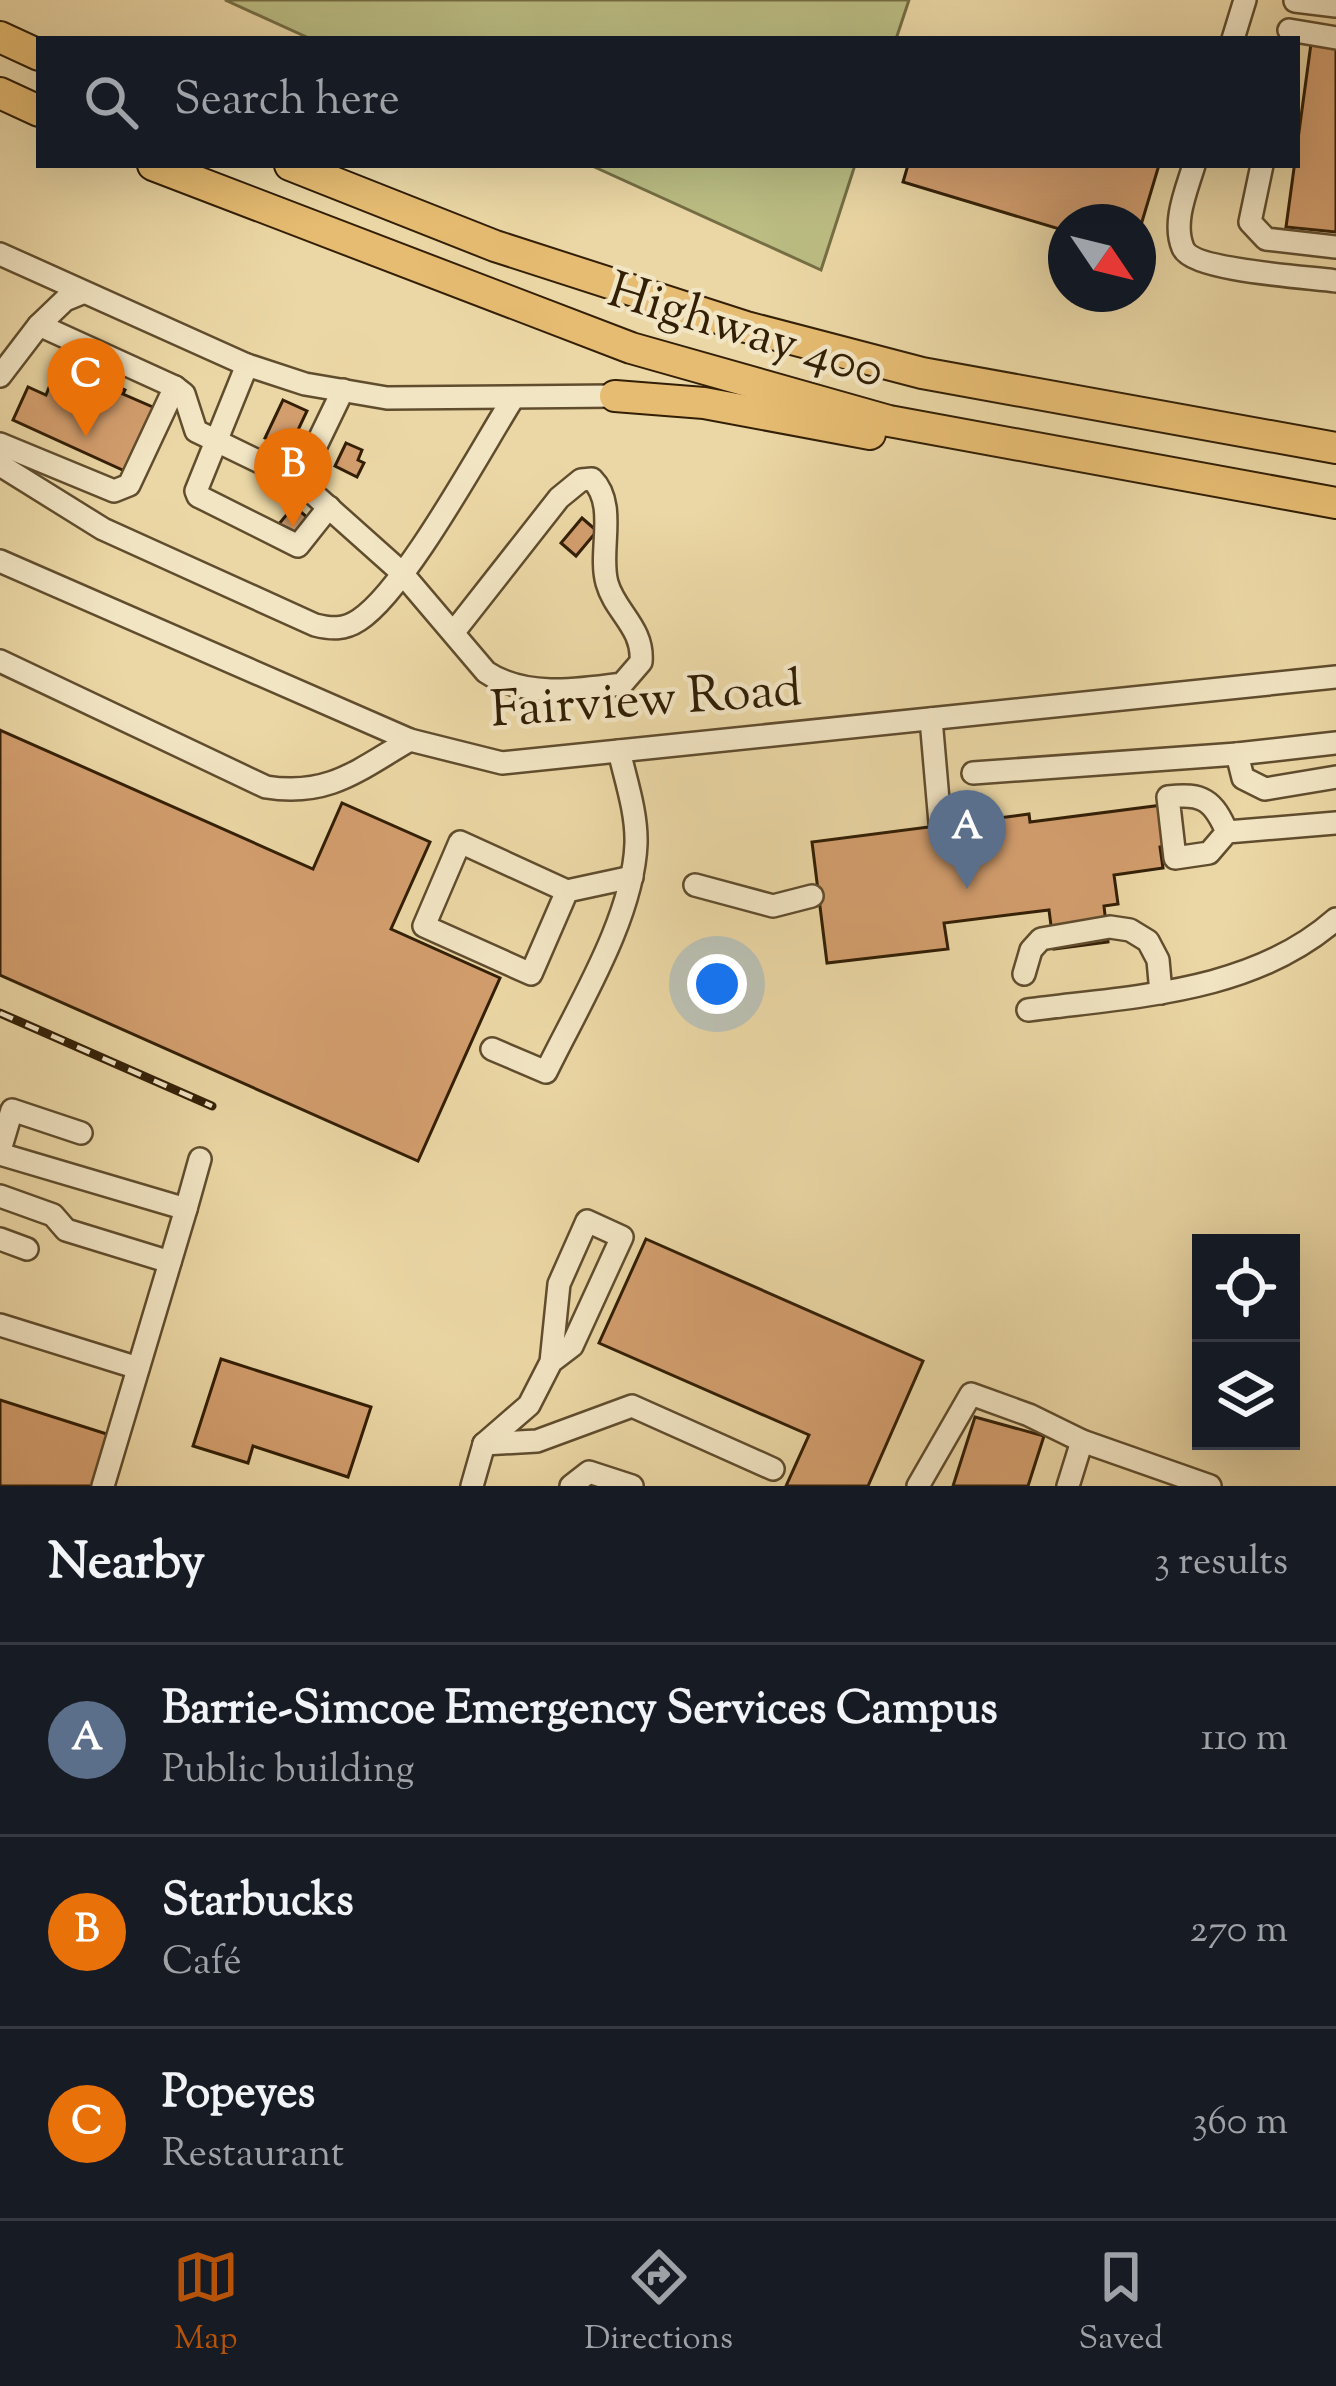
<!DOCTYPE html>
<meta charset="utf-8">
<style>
:root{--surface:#171b24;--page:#242831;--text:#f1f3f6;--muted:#9ea1a6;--line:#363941;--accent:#b45309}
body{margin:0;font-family:"Sorts Mill Goudy",serif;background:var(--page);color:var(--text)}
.controls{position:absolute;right:36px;bottom:36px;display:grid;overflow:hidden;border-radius:0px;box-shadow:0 12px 48px #0002}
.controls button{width:108px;height:108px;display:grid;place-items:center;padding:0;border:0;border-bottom:3px solid var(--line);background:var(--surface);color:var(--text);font:60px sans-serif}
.compass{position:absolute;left:1048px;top:204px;width:108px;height:108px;border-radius:50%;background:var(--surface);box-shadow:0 12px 48px #0002;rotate:125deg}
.you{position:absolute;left:717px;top:984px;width:42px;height:42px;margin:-30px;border:9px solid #fff;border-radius:50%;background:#1a73e8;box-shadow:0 0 0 18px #1a73e833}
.badge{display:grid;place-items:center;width:78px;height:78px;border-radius:50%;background:var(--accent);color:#fff;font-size:39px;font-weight:700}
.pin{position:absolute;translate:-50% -99px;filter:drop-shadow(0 3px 6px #0008)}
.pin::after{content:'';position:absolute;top:63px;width:42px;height:36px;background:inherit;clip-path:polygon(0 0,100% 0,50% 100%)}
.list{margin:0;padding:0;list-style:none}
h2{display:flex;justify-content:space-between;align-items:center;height:156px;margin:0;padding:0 48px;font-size:51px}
h2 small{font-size:39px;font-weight:400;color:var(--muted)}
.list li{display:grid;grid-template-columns:78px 1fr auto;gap:36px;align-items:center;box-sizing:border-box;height:192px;padding:0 48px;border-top:3px solid var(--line)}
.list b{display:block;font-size:45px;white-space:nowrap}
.list p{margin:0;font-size:39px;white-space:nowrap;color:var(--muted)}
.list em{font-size:39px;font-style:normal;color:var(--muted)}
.icon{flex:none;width:66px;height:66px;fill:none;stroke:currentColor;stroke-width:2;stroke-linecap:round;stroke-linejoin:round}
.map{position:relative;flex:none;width:1336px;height:1486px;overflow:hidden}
.search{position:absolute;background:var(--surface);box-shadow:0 12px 48px #0002;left:36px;right:36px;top:36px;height:132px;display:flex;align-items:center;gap:30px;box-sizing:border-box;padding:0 42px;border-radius:0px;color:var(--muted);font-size:45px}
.sheet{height:732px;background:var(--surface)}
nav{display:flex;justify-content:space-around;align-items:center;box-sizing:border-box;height:168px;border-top:3px solid var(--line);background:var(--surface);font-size:33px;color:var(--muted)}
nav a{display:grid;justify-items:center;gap:6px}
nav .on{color:var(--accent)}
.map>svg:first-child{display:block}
</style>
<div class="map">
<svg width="1336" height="1486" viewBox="0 0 1336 1486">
<rect width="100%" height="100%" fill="#ebd7a5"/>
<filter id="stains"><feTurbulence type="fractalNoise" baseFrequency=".00167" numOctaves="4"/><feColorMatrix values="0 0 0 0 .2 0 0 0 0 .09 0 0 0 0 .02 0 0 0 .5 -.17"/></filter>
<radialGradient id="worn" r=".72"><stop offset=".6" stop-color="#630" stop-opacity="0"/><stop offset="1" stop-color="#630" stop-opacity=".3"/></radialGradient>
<g fill="#bbbd83" stroke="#766e44" stroke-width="3">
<polygon points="225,0 909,0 896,39 311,39"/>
<polygon points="590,165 855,165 821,270"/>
</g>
<g fill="#d39e6e" stroke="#321f06" stroke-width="3">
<polygon points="1313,29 1336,32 1336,232 1286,227"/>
<polygon points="908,165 1159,165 1138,235 1138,222 1066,222 1066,231 903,182"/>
<polygon points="63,360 111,390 113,384 125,390 123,394 155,408 127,472 13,420 28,387 46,395 50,385 55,387"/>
<polygon points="283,400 307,411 289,449 265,438"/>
<polygon points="346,443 362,450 358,460 364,463 357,477 335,466"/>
<polygon points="294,506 309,519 293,538 278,525"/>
<polygon points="582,518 597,531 576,556 561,543"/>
<polygon points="0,730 313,869 342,803 430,842 391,929 500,978 418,1161 0,975"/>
<polygon points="1178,803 1183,844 1160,847 1163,868 1114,875 1118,904 1104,906 1108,942 1054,949 1049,910 944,923 948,949 827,963 812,842 1029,814 1030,822"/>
<polygon points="646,1239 923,1361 868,1486 786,1486 809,1435 599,1343"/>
<polygon points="221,1359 371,1407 348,1477 253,1446 248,1463 193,1446"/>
<polygon points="0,1400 113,1436 97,1486 0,1486"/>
<polygon points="975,1417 1044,1436 1028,1486 953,1486"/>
</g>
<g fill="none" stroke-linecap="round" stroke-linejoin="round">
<defs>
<g id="minor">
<polyline points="1295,1 1336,6"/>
<polyline points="1289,30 1336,38"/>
<polyline points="1233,39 1245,0"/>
<path d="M1194,165C1187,189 1172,222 1183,248C1193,271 1309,277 1336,281"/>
<polyline points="1262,165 1250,222 1266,239 1336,247"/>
<polyline points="0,254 247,365 305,384 387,398 615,396"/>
<polyline points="39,325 65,300 82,293"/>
<polyline points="247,365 196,491 198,496 298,546 329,507"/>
<path d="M0,376L39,325L175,387L184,394L196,431L299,481L401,572L486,672C525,698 578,690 622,684L641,662C644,628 615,612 607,583C598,551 618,505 592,479L581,480L559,498L453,633"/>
<polyline points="0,444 114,491 129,485 175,387"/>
<path d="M0,465L103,529L315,625C331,629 344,630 359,620C405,590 480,451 512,400"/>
<polyline points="299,481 343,390"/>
<polyline points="0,561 410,740 502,763 1336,677"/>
<path d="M0,661L266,787C329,797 358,770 410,740"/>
<polyline points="931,719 940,823"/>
<polyline points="1336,743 1237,754 1243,778 1265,789 1336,777"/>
<polyline points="973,773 1237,754"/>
<path d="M1227,832C1213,800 1203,793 1168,797L1175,858L1209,853L1227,832L1336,823"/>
<polyline points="695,885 773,906 812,896"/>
<polyline points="567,891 460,842 424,926 531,974 567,891 632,877"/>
<polyline points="1024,974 1031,950 1041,939 1110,927 1130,930 1148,941 1158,960 1161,993"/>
<path d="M1028,1010C1134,996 1252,993 1336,919"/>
<path d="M492,1049L546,1072C578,1006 633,918 636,844C637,813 626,781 619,751"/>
<polyline points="0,1150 12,1110 81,1133"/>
<polyline points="0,1154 186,1209 200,1159"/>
<polyline points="0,1196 53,1215 66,1230 170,1262"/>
<polyline points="0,1239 27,1249"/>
<polyline points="0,1325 138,1368"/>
<polyline points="484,1444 529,1405 551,1362 572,1346 622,1237 587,1221 559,1284 551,1362"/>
<polyline points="484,1444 537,1441 632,1406 773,1469"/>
<polyline points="103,1486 186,1209"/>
<polyline points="472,1486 484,1444"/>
<polyline points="571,1486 589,1472 632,1486"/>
<polyline points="918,1486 971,1394 1029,1415 1082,1441 1210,1486"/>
<polyline points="1068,1486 1082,1441"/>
</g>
<g id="highway">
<polyline points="0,37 39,55"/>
<polyline points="0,93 39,111"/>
<polyline points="153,165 631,348 889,421 1336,503"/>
<polyline points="290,165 495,246 746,327 922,373 1336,448"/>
<polyline points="615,396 704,403 870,434"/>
</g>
</defs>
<use href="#minor" stroke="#604d2e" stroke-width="26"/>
<use href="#highway" stroke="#321f06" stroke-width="34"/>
<use href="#minor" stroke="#f2e5c4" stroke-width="21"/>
<use href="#highway" stroke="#e6bc72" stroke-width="30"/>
<defs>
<polyline id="rail" points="0,1013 212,1106"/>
</defs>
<use href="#rail" stroke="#321f06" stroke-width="9"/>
<use href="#rail" stroke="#f2e5c4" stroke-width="4.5" stroke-dasharray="14" stroke-linecap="butt"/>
</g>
<g text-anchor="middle" stroke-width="9" stroke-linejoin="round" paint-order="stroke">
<g font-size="51" fill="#321f06" stroke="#f2e5c4">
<text transform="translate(747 328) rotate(17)" y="18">Highway 400</text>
<text transform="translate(646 697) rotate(-4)" y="18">Fairview Road</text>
</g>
</g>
<rect width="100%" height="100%" filter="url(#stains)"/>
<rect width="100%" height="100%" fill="url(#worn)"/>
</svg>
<div class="controls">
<button><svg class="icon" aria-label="locate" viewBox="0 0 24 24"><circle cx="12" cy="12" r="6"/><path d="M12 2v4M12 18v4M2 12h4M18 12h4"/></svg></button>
<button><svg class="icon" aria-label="layers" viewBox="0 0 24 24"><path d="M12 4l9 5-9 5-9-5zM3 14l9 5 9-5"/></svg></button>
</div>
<svg class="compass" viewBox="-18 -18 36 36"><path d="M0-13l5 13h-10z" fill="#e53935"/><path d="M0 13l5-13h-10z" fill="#9ea1a6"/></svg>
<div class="you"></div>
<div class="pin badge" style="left:967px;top:889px;background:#5c6f8a">A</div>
<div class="pin badge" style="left:293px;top:527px;background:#e8710a">B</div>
<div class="pin badge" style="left:86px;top:437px;background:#e8710a">C</div>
<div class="search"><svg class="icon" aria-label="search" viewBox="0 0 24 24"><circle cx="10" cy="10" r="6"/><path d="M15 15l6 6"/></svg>Search here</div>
</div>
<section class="sheet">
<h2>Nearby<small>3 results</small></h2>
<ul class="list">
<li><span class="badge" style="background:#5c6f8a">A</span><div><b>Barrie-Simcoe Emergency Services Campus</b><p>Public building</p></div><em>110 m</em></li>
<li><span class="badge" style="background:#e8710a">B</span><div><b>Starbucks</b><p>Café</p></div><em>270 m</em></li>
<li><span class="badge" style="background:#e8710a">C</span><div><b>Popeyes</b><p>Restaurant</p></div><em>360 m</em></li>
</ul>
</section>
<nav>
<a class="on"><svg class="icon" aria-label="map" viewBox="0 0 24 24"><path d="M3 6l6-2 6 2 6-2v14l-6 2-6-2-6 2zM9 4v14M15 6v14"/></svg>Map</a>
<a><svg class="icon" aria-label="directions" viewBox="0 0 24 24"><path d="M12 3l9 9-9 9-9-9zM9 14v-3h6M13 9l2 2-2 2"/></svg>Directions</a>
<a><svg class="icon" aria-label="saved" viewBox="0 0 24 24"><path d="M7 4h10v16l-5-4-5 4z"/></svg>Saved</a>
</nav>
